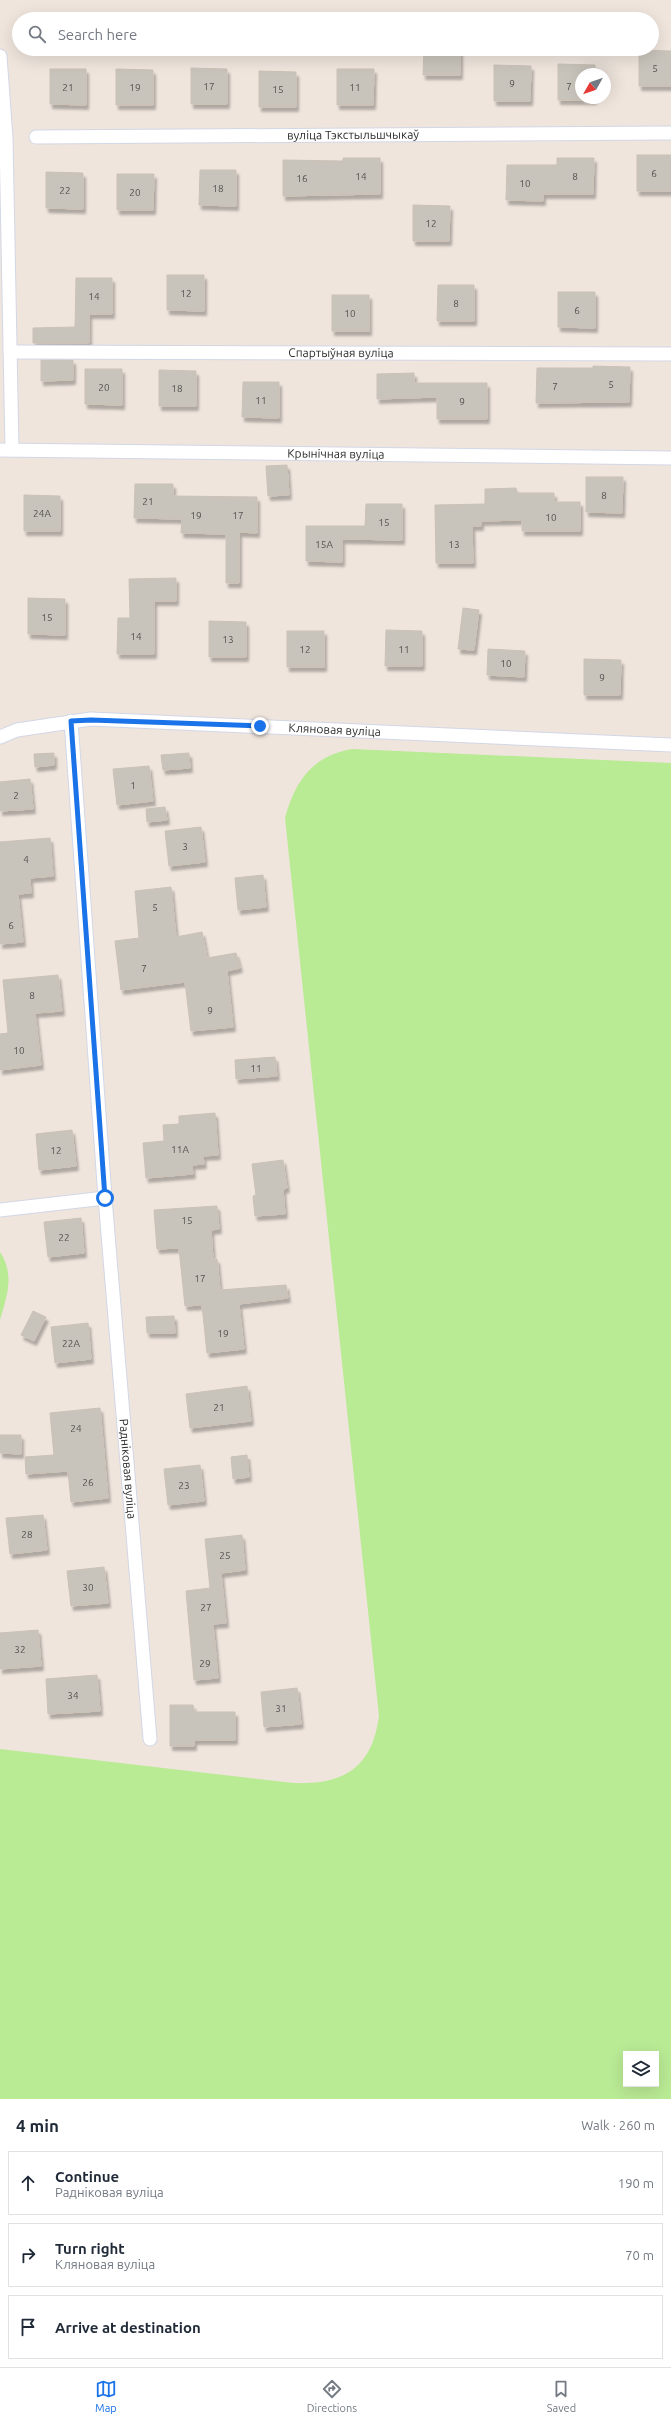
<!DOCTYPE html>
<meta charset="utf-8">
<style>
:root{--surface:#fff;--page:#f2f2f3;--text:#1f2937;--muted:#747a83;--line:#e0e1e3;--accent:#1a73e8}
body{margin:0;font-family:Ubuntu,sans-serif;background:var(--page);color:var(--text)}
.controls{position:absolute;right:12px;bottom:12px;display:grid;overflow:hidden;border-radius:0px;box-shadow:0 4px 16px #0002}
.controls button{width:36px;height:36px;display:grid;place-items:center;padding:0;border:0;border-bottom:1px solid var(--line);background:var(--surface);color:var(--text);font:20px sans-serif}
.compass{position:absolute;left:575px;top:68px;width:36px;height:36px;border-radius:50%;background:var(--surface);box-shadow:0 4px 16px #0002;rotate:230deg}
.stop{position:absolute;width:12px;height:12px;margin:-9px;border:3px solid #1a73e8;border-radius:50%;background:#fff}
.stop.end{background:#1a73e8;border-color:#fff;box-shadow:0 1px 4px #0008}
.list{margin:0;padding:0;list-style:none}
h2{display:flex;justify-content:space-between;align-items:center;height:52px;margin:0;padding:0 16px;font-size:17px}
h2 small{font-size:13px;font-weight:400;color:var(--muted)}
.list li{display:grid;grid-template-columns:26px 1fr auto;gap:12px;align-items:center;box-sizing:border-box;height:64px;margin:0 8px 8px;padding:0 8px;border:1px solid var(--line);border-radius:0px}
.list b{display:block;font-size:15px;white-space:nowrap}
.list p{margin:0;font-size:13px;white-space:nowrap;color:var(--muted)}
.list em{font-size:13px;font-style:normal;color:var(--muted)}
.icon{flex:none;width:22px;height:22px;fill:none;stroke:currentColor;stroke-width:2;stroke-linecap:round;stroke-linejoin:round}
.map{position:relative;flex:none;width:671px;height:2099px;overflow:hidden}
.search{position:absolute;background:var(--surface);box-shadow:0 4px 16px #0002;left:12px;right:12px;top:12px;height:44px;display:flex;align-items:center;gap:10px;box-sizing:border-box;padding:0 14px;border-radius:22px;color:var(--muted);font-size:15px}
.sheet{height:268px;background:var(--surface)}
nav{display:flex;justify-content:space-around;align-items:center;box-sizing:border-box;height:56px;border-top:1px solid var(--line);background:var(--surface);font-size:11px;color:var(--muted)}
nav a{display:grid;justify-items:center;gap:2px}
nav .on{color:var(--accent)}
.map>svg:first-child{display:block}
</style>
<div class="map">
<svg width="671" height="2099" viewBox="0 0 671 2099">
<defs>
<filter id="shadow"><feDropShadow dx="2.5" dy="4.5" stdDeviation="1" flood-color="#0004"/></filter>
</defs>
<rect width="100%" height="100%" fill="#efe5dd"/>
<g fill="#b9ea94" fill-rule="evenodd">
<path d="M352,749L671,763V2099H0V1749L293,1783C344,1785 372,1768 379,1716L285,818C295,781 312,756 352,749ZM626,2054H656V2084H626Z"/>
<path d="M0,1252C15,1275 7,1296 0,1320Z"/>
</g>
<g fill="#c9c4bb" stroke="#cbc1b6" filter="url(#shadow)">
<polygon points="424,49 460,49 460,75 423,75"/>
<polygon points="639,50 671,51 671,86 639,86"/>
<polygon points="558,64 595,65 595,74 581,74 581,98 594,98 594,100 558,100"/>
<polygon points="494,65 531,66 530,101 494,101"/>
<polygon points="191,68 227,69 227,104 191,104"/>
<polygon points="50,69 86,69 86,105 50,104"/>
<polygon points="116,69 153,70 153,105 116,105"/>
<polygon points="337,69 374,69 373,105 337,105"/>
<polygon points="259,71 296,72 296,107 259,107"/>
<rect x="637" y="155" width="34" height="36"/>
<polygon points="343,158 380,158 380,194 283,196 283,160 343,161"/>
<polygon points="557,158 594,158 593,194 543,194 543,201 506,200 507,165 557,165"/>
<polygon points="200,170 236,170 236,206 199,205"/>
<polygon points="46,172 83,173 83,209 46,208"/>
<polygon points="117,174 154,174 153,210 117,210"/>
<polygon points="413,205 450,206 449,241 413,241"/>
<polygon points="167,275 204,275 204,311 167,310"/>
<polygon points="76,278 112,278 112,314 89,314 89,343 33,343 33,328 75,327"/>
<polygon points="438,285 474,285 474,321 437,321"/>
<polygon points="558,292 595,292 595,328 558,327"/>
<rect x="332" y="295" width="37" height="36"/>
<polygon points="41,360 73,360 73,380 41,381"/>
<polygon points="593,366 630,367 629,402 536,403 537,368 593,368"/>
<polygon points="85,369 122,369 122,405 85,404"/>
<polygon points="159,370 196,371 196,406 159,406"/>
<polygon points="414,373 414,383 487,383 487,419 437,419 437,397 377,399 377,374"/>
<polygon points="243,382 279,382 279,418 242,417"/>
<polygon points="287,465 289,495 268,496 266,466"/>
<polygon points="586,477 623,477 622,513 586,512"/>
<polygon points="135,484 173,484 173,496 257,497 257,533 239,532 239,583 226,583 226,534 181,533 182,519 134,518"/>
<polygon points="516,488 517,493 554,493 554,502 580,502 580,531 522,531 522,520 481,521 481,526 472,526 473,563 436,563 435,505 485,504 485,489"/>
<polygon points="24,495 60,496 60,531 24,531"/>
<polygon points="366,504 402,504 402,540 342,539 342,562 306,561 306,526 365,526"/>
<polygon points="176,578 176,601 154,601 154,654 117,654 118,618 130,618 129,579"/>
<polygon points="28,598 65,599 65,635 28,634"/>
<polygon points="463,608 479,610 474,650 458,649"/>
<polygon points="209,621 246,622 246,657 209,657"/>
<polygon points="386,630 422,631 422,666 385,666"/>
<rect x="287" y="631" width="37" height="36"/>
<polygon points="488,649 525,651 524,677 487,675"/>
<polygon points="584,659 621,660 620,695 584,695"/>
<polygon points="54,753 54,765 35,767 34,754"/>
<polygon points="189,753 190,768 163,770 161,755"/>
<polygon points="149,766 153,801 117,805 113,769"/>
<polygon points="30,779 33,809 0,811 0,782"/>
<polygon points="165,807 167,820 147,822 146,809"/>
<polygon points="201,827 205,862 169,866 165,831"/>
<polygon points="50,838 53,876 30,878 31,893 18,894 23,942 0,944 0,842"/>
<polygon points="263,875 266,907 238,910 235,878"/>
<polygon points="171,887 176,937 202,932 207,958 236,953 240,968 227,971 233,1027 191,1031 185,982 121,990 115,941 139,938 135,891"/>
<polygon points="58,975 62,1011 35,1013 41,1065 0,1070 0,1034 8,1033 3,980"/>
<polygon points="275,1057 277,1076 236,1079 235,1060"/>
<polygon points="215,1113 218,1155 203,1156 204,1164 192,1165 193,1174 146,1178 143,1143 164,1141 163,1125 179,1124 179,1116"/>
<polygon points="72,1130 76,1166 39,1170 36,1134"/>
<polygon points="283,1160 287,1188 283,1189 285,1214 255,1216 253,1196 256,1195 252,1164"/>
<polygon points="217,1206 219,1229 211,1230 213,1259 217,1259 220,1290 286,1285 288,1298 239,1304 244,1349 207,1353 202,1305 185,1306 179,1248 157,1249 154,1210"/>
<polygon points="81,1218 84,1253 48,1257 44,1222"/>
<polygon points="33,1311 46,1317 34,1341 21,1335"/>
<polygon points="174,1316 175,1333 147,1333 146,1317"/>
<polygon points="88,1323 91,1359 55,1363 51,1327"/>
<polygon points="247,1386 251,1421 190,1428 186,1394"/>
<polygon points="100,1408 108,1498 71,1502 68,1471 26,1474 25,1457 54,1455 50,1413"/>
<polygon points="0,1435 21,1435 21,1454 0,1453"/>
<polygon points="247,1455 249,1477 233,1479 231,1457"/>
<polygon points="200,1465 204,1501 168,1505 164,1469"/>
<polygon points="43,1515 47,1550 10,1554 6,1518"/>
<polygon points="242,1535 245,1570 221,1573 226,1623 213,1624 218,1678 194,1680 186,1591 210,1588 205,1539"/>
<polygon points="104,1567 108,1603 71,1606 67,1571"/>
<polygon points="38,1630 41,1666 0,1669 0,1633"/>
<polygon points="97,1675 100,1711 48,1714 46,1679"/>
<polygon points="297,1688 301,1724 264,1727 261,1692"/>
<polygon points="170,1705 193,1705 194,1712 235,1712 235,1740 194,1740 194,1746 170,1746"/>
</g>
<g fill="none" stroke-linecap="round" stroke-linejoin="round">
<defs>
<g id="minor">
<polyline points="0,56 6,138 12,450"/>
<path id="s1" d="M36,137L671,133"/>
<path id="s2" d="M10,352L671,354"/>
<path id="s3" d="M0,450L671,458"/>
<path id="s4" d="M71,721L105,1198L150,1739"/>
<path id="s5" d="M0,737L17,730L91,719L671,745"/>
<polyline points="0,1210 105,1198"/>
</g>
</defs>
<use href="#minor" stroke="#d2d7e6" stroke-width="15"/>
<use href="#minor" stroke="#fff" stroke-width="13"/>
</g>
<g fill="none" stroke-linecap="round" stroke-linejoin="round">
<polyline stroke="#1a73e8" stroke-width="5" points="105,1198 71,721 91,720 260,726"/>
</g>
<g text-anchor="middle" stroke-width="3" stroke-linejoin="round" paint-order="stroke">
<g font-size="10" fill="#535250">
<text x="655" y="72">5</text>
<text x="512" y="87">9</text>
<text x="209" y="90">17</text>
<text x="569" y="90">7</text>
<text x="68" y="91">21</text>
<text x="135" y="91">19</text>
<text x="355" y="91">11</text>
<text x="278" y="93">15</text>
<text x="654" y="177">6</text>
<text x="361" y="180">14</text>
<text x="575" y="180">8</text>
<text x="302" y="182">16</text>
<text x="525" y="187">10</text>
<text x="218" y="192">18</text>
<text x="65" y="194">22</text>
<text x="135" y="196">20</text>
<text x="431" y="227">12</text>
<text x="186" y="297">12</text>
<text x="94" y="300">14</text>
<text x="456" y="307">8</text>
<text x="577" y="314">6</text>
<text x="350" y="317">10</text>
<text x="611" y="388">5</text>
<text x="555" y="390">7</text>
<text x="104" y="391">20</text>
<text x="177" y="392">18</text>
<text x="261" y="404">11</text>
<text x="462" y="405">9</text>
<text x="604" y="499">8</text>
<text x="148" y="505">21</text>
<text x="42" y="517">24А</text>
<text x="196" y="519">19</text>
<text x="238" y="519">17</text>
<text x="551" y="521">10</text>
<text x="384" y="526">15</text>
<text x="324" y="548">15А</text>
<text x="454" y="548">13</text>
<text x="47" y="621">15</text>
<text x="136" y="640">14</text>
<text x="228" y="643">13</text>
<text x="305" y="653">12</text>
<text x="404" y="653">11</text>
<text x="506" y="667">10</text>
<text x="602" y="681">9</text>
<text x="133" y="789">1</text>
<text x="16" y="799">2</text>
<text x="185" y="850">3</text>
<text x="26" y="863">4</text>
<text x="155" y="911">5</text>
<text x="11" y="929">6</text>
<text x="144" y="972">7</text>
<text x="32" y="999">8</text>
<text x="210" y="1014">9</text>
<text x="19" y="1054">10</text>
<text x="256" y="1072">11</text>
<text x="180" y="1153">11А</text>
<text x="56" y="1154">12</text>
<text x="187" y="1224">15</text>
<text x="64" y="1241">22</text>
<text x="200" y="1282">17</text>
<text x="223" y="1337">19</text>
<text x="71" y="1347">22А</text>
<text x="219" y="1411">21</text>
<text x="76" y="1432">24</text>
<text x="88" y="1486">26</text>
<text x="184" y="1489">23</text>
<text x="27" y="1538">28</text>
<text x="225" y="1559">25</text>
<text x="88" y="1591">30</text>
<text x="206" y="1611">27</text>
<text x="20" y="1653">32</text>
<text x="205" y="1667">29</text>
<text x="73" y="1699">34</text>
<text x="281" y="1712">31</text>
</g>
<g font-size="12" fill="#2c2c2c" stroke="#fff">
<text dy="4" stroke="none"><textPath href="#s1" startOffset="317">вуліца Тэкстыльшчыкаў</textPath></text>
<text dy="4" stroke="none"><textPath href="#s2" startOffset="331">Спартыўная вуліца</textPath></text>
<text dy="4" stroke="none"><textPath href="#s3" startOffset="336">Крынічная вуліца</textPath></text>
<text dy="4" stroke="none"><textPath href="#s5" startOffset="337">Кляновая вуліца</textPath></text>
<text dy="4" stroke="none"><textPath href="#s4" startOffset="750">Радніковая вуліца</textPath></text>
</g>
</g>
</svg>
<div class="controls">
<button><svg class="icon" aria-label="layers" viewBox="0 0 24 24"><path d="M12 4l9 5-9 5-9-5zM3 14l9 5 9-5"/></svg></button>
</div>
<svg class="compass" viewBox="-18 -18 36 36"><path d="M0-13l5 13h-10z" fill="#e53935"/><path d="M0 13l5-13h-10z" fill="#747a83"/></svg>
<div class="stop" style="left:105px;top:1198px"></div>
<div class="stop end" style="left:260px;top:726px"></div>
<div class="search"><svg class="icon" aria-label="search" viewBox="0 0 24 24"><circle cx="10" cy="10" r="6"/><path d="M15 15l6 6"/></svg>Search here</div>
</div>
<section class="sheet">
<h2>4 min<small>Walk · 260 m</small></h2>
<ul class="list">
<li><svg class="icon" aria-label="ahead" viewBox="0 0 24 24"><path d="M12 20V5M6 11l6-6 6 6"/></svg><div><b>Continue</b><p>Радніковая вуліца</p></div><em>190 m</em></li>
<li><svg class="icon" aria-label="right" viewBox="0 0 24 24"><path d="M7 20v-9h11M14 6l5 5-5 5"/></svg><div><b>Turn right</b><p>Кляновая вуліца</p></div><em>70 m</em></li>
<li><svg class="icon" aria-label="arrive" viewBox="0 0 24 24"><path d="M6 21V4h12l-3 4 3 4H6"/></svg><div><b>Arrive at destination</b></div></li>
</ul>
</section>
<nav>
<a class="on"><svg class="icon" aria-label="map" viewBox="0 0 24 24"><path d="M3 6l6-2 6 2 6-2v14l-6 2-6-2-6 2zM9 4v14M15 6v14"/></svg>Map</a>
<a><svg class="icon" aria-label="directions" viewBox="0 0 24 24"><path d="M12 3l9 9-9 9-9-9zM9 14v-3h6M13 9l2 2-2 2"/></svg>Directions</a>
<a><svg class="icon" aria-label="saved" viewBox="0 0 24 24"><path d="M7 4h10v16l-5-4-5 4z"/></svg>Saved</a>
</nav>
